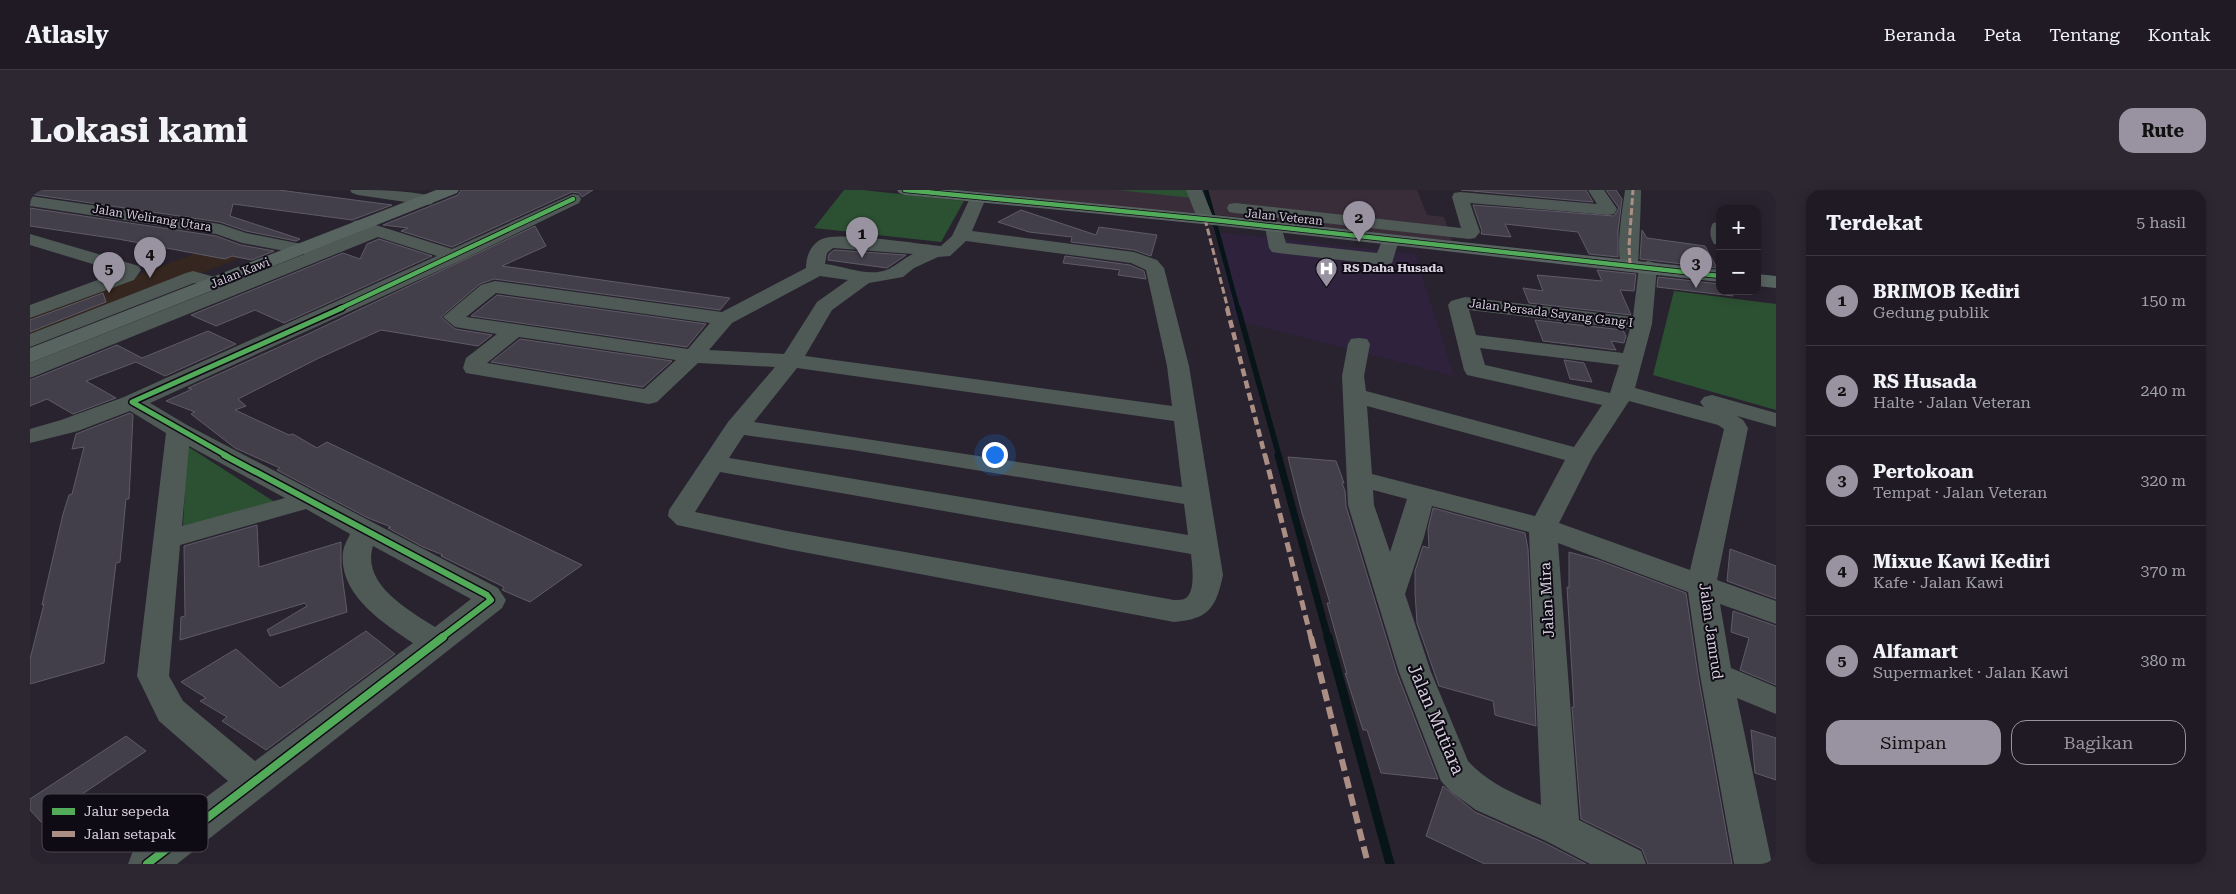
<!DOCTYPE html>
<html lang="id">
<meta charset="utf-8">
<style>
:root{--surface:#1f1a24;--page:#2c2731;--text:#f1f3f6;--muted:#a1a1a6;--line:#3c3841;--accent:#9993a1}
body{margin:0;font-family:"Roboto Serif",serif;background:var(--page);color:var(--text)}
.controls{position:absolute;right:15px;top:15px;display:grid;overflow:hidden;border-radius:10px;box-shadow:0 2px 12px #0003}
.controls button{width:45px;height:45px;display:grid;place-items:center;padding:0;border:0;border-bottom:1px solid var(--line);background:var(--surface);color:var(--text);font:25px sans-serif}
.you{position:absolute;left:964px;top:264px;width:18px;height:18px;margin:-12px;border:4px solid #fff;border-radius:50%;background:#1a73e8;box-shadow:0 0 0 8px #1a73e833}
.badge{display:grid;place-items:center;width:32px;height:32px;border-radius:50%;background:var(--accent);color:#111;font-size:16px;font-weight:700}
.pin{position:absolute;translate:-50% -41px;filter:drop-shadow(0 1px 2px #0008)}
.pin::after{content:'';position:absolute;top:26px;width:18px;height:15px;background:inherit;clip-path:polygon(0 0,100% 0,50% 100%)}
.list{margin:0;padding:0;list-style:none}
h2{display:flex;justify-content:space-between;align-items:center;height:65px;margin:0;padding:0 20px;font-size:21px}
h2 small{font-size:16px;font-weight:400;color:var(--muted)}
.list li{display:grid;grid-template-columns:32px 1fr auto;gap:15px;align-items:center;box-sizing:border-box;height:90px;padding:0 20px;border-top:1px solid var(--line)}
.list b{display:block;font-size:19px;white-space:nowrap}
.list p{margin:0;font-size:16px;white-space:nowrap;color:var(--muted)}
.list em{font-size:16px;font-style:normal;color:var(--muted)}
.actions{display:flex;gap:10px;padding:15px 20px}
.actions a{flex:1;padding:11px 0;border:1px solid var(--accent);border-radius:15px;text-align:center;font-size:18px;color:var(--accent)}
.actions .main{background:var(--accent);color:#111}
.map{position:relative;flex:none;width:1746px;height:674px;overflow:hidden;border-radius:15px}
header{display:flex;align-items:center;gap:30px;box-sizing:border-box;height:70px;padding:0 25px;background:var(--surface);border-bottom:1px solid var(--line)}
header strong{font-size:24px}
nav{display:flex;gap:28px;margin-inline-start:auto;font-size:18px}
.intro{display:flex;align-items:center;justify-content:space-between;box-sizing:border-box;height:120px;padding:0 30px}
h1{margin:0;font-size:35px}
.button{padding:12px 22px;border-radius:15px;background:var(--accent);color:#111;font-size:18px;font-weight:700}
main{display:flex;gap:30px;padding:0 30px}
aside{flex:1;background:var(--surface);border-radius:15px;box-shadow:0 2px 12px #0003}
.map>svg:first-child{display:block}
</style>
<header>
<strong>Atlasly</strong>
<nav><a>Beranda</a><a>Peta</a><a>Tentang</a><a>Kontak</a></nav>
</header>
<div class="intro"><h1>Lokasi kami</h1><a class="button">Rute</a></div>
<main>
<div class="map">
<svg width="1746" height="674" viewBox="0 0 1746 674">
<rect width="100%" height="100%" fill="#292330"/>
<polygon fill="#35261f" points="175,60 213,67 0,149 0,125"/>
<polygon fill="#2e223d" points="1186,42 1385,64 1424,186 1205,130"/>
<g fill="#3a2d3a">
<polygon points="937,0 1162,0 1167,25"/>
<polygon points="1174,0 1387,0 1397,25 1414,27 1422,51 1179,24"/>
</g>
<g fill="#2c5032">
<polygon points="814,0 833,0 934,11 911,52 784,38"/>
<polygon points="1088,0 1160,0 1162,8"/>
<polygon points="1644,101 1746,114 1746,220 1623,185"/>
<polygon points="157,256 248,314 153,337"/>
</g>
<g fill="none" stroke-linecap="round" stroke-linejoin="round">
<polyline stroke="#071418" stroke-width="4.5" points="1176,0 1208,119"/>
<polyline stroke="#071418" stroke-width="5.5" points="1208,118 1249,266"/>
<polyline stroke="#071418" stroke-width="7" points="1248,265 1298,448"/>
<polyline stroke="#071418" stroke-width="9" points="1298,447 1360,674"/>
</g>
<g fill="#423f4a" stroke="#5e5b66">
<polygon points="0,0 249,0 362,15 322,30 203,14 200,26 270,49 266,51 216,41 190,32 0,4"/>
<polygon points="431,0 563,0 552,7 549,3 542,2 422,57 371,41 378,38 353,35 428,5"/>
<polygon points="1431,0 1556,0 1563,12"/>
<polygon points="1576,0 1586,0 1592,9 1588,41 1588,67 1559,64 1548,42 1475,34 1481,47 1451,44 1452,41 1443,15 1584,26 1589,18"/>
<polygon points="0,18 186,46 211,55 244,61 222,70 202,66 195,69 88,49 0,36"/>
<polygon points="991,20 1066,45 1069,37 1127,45 1121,66 1104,60 1041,52 1042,47 999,42 968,32"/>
<polygon points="505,36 516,56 472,76 700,108 690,120 464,89 450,94 411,127 425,139 462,145 448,156 351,140 289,168 208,209 216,216 205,220 259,245 263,244 287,258 297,252 552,375 500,412 472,400 474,397 411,366 413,365 393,357 358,338 361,337 338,328 247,280 250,278 205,258 161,224 165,222 136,211 162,199 158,198 278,144"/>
<polygon points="1612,40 1617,48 1675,56 1687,78 1610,69"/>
<polygon points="349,49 402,66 254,133 225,120 186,136 161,125 313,63 330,69 337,54"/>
<polygon points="804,60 876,65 857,78 798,70 799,64"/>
<polygon points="1035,66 1100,75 1114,81 1116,89 1088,85 1090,80 1033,73"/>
<polygon points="1567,80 1606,84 1604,101 1590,100 1601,125 1499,113 1493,98 1513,101 1507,85 1572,91"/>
<polygon points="1628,87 1690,94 1690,101 1700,101 1703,106 1627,97"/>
<polygon points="73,103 76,112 0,142 0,130"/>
<polygon points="467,105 676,134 657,157 441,126"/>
<polygon points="1505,130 1593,140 1596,146 1594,153 1581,151 1586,160 1513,151"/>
<polygon points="178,141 206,154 135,186 106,172 56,191 86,208 43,224 17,209 0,216 0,190 87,155 112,168"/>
<polygon points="490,149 642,171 613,197 461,172"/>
<polygon points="1534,170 1554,173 1562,192 1540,189"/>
<polygon points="100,223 103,225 99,309 96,309 90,372 86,373 74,473 0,494 0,469 14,414 12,415 33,324 39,305 42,304 54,257 42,259 46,244"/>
<polygon points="1258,267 1306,271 1314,293 1312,293 1315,301 1316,316 1367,483 1408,589 1351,583 1337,540 1333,540 1315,483 1317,484 1297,413 1300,413 1272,323"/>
<polygon points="1403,318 1495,343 1498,359 1506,536 1465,525 1463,511 1409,496 1387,433 1385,403 1385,381 1393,356 1399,358 1398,339"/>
<polygon points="227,335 229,377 311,352 311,377 317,422 240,446 237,440 277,416 275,413 150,450 151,427 155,426 154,356"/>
<polygon points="1700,359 1746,376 1746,409 1697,391"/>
<polygon points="1539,362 1568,370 1656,403 1668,485 1702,674 1618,674 1612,659 1551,629 1542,517 1544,517 1537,397 1539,398"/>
<polygon points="1703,421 1746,436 1746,495 1710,480 1719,448 1701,442"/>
<polygon points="336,441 365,464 236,560 192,531 197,527 170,511 176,508 151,492 206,459 250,498"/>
<polygon points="1721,540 1746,548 1746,590 1725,583"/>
<polygon points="96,546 116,561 11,632 0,620 0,609"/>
<polygon points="1413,596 1445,622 1515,653 1556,674 1455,674 1396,646"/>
</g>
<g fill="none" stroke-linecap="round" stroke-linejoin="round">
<g fill="#4f5a56" fill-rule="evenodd">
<path d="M320,0C347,0 375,0 402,6L404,10L402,14L396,15L328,5L322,3Z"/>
<polygon points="1156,0 1172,0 1184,29 1181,33 1169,33"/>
<polygon points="1558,0 1574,0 1587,19 1584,24 1578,25 1440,13 1450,42 1445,48 1439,49 1205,23 1199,22 1197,18 1199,14 1205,13 1431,38 1422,7 1424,3 1430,2 1567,14"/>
<path d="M1595,0H1611C1611,11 1609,75 1607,79L1600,81L1593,79C1584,66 1593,17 1595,0Z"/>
<path d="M948,3L954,4L956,8L942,41L1104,62L1127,70L1134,78L1159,176L1193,385C1186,418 1179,429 1144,432L757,359L647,335L638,326L639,320L698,232L745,177L668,173L627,212L619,214L436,183L433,178L436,168L467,144L425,137L413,127L451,95L465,91L692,122L776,78C776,66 781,54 792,49C808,41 889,54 911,56L922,46L942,4ZM936,51L1101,73L1116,80L1137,176L1142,216L775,166L802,120L839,93L873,87L884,78L908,67L920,66ZM803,58L883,64C874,68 867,75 859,79C839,88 815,76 795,74L797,63ZM790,86L818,90L787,112L754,164L679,160L702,133ZM466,103L680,133L658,159L436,127ZM489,147L646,170L614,199L457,173ZM767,178L1144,231L1152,297L724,232ZM714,245L823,260L1154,314L1158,345L699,268ZM690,282L1161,364C1162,375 1166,400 1156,408C1153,410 1148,410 1144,410L757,341L665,322Z"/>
<path d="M543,4L549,5L551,9L549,13L432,70L120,213L157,235L468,398L476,410L472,418L147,674H98L103,661L198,591L129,531L107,486L136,243L100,221L48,241L0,253V239L31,230L94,207L407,66L348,47L0,188V173L189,98L164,93L0,157V144L156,83L163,81L192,89L195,93L192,96L275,64H271L212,53L186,44L0,16V6L190,34L216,43L277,55L280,59L278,62L331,41L324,39L321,35L324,31L330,30L422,59ZM159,256L255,308L152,336ZM276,319L320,344C318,349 314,355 313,362C308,404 353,433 383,453L225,571L153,511L139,486L150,355ZM343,356L441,409L405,437C378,420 331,394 343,356Z"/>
<polygon points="1244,32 1250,33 1256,53 1347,63 1354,46 1360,45 1366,46 1369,50 1362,73 1355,75 1248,63 1242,62 1239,58 1235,37 1238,33"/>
<path d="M1689,32H1690V55L1684,54C1680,48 1679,39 1683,33Z"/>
<polygon points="0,44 109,76 111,80 104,90 0,128 0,115 89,82 0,55"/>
<path d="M1618,71L1625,73L1627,77L1622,134L1605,198L1674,217L1670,212L1674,207L1682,205L1746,223V237L1707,226L1713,230L1718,238L1687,390L1746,411V434L1690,414L1701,478L1746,497V524L1707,508L1742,674H1704L1670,485L1658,402L1528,353L1549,630L1611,661L1616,674H1560L1516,651L1446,620L1421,602L1411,591L1369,482L1318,315L1312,186L1318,154L1321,149L1329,148L1337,149L1340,154L1334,186L1336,201L1544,257L1572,215L1437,185L1434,180L1418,115L1421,111L1435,107L1603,127L1609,77L1611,73ZM1439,120L1600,139L1593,163L1446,145ZM1450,158L1589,175L1580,203L1455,175ZM1599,211L1688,235L1694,239L1660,380L1529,333L1563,266ZM1337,216L1535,270L1505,326L1342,284ZM1343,300L1377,309L1360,362L1344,315ZM1402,316L1499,342L1511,615C1484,604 1458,593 1438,571L1401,482L1375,404L1394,347Z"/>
</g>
<g fill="#576460" fill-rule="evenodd">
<polygon points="406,0 429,0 427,3 0,173 0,158"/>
<polygon points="867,0 926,0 1193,26 1690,80 1690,92 1193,36 875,5 869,3"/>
<polygon points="1727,84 1746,86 1746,98 1727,96"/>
</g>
<g stroke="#ac8f84" stroke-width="3" stroke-dasharray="7 3" stroke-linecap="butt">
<polyline points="1175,29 1198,119"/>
<polyline points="1600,75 1599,56 1603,0"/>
</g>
<polyline stroke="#ac8f84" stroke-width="4.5" stroke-dasharray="8 4.5" stroke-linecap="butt" points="1197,118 1235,266"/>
<polyline stroke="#ac8f84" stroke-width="5" stroke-dasharray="10 5" stroke-linecap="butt" points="1235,265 1281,448"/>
<polyline stroke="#ac8f84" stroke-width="6" stroke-dasharray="12 6" stroke-linecap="butt" points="1281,447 1338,674"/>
<defs>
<g id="cycleway-far3">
<polyline points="875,0 1193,31 1690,86"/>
<polyline points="309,119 543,9"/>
</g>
<polyline id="cycleway-far2" points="197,266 102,212 312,118"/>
<polyline id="cycleway-far1" points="194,265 457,405 461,410 411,448"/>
<polyline id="cycleway" points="117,674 413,447"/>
</defs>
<use href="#cycleway-far3" stroke="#0f0b15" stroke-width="6"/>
<use href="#cycleway-far2" stroke="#0f0b15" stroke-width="8"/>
<use href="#cycleway-far1" stroke="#0f0b15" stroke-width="9"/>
<use href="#cycleway" stroke="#0f0b15" stroke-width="11"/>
<use href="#cycleway-far3" stroke="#51ab58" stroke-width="4.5"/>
<use href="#cycleway-far2" stroke="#51ab58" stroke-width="5"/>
<use href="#cycleway-far1" stroke="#51ab58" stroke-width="6"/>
<use href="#cycleway" stroke="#51ab58" stroke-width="8"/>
</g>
<defs>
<symbol id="hospital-pin" viewBox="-11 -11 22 30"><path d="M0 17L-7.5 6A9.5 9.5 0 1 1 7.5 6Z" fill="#9993a1" stroke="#0f0b15"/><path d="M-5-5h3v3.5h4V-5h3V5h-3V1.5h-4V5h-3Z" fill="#fff"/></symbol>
</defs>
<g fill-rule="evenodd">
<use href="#hospital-pin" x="1284" y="66" width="25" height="34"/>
</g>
<g text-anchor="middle" stroke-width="4" stroke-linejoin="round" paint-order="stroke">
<g font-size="12" fill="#d6cfde" stroke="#0f0b15">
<text transform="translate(1254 27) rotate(6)" y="4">Jalan Veteran</text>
<text transform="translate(122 28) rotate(9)" y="4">Jalan Welirang Utara</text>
<text transform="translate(210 83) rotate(-22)" y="4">Jalan Kawi</text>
<text transform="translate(1521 123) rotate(7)" y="4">Jalan Persada Sayang Gang I</text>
</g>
<g font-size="12" font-weight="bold" fill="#d6cfde" stroke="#0f0b15" text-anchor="start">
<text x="1313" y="82">RS Daha Husada</text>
</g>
<g font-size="15" fill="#d6cfde" stroke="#0f0b15">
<text transform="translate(1517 410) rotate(-93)" y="5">Jalan Mira</text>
<text transform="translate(1681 441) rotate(82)" y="5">Jalan Jamrud</text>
</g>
<g font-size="18" fill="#d6cfde" stroke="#0f0b15">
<text transform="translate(1406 529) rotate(67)" y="6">Jalan Mutiara</text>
</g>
</g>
<rect x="12" y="604" width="166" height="58" rx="8" fill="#0f0b15" stroke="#4b4651" stroke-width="1"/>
<rect x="22" y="618" width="23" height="7" fill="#51ab58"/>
<rect x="22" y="641" width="23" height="6" fill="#ac8f84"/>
<g font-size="14" fill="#d6cfde">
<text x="54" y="626">Jalur sepeda</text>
<text x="54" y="649">Jalan setapak</text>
</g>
</svg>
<div class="controls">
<button>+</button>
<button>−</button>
</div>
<div class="you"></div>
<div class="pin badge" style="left:832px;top:68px">1</div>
<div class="pin badge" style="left:1329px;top:52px">2</div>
<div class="pin badge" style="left:1666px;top:98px">3</div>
<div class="pin badge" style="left:120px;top:88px">4</div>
<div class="pin badge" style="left:79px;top:103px">5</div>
</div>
<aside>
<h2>Terdekat<small>5 hasil</small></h2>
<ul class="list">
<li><span class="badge">1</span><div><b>BRIMOB Kediri</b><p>Gedung publik</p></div><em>150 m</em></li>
<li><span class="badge">2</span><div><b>RS Husada</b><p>Halte · Jalan Veteran</p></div><em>240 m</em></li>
<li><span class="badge">3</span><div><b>Pertokoan</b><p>Tempat · Jalan Veteran</p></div><em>320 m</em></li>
<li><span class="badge">4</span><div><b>Mixue Kawi Kediri</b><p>Kafe · Jalan Kawi</p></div><em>370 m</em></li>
<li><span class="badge">5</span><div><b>Alfamart</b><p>Supermarket · Jalan Kawi</p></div><em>380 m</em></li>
</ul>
<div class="actions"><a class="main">Simpan</a><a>Bagikan</a></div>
</aside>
</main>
